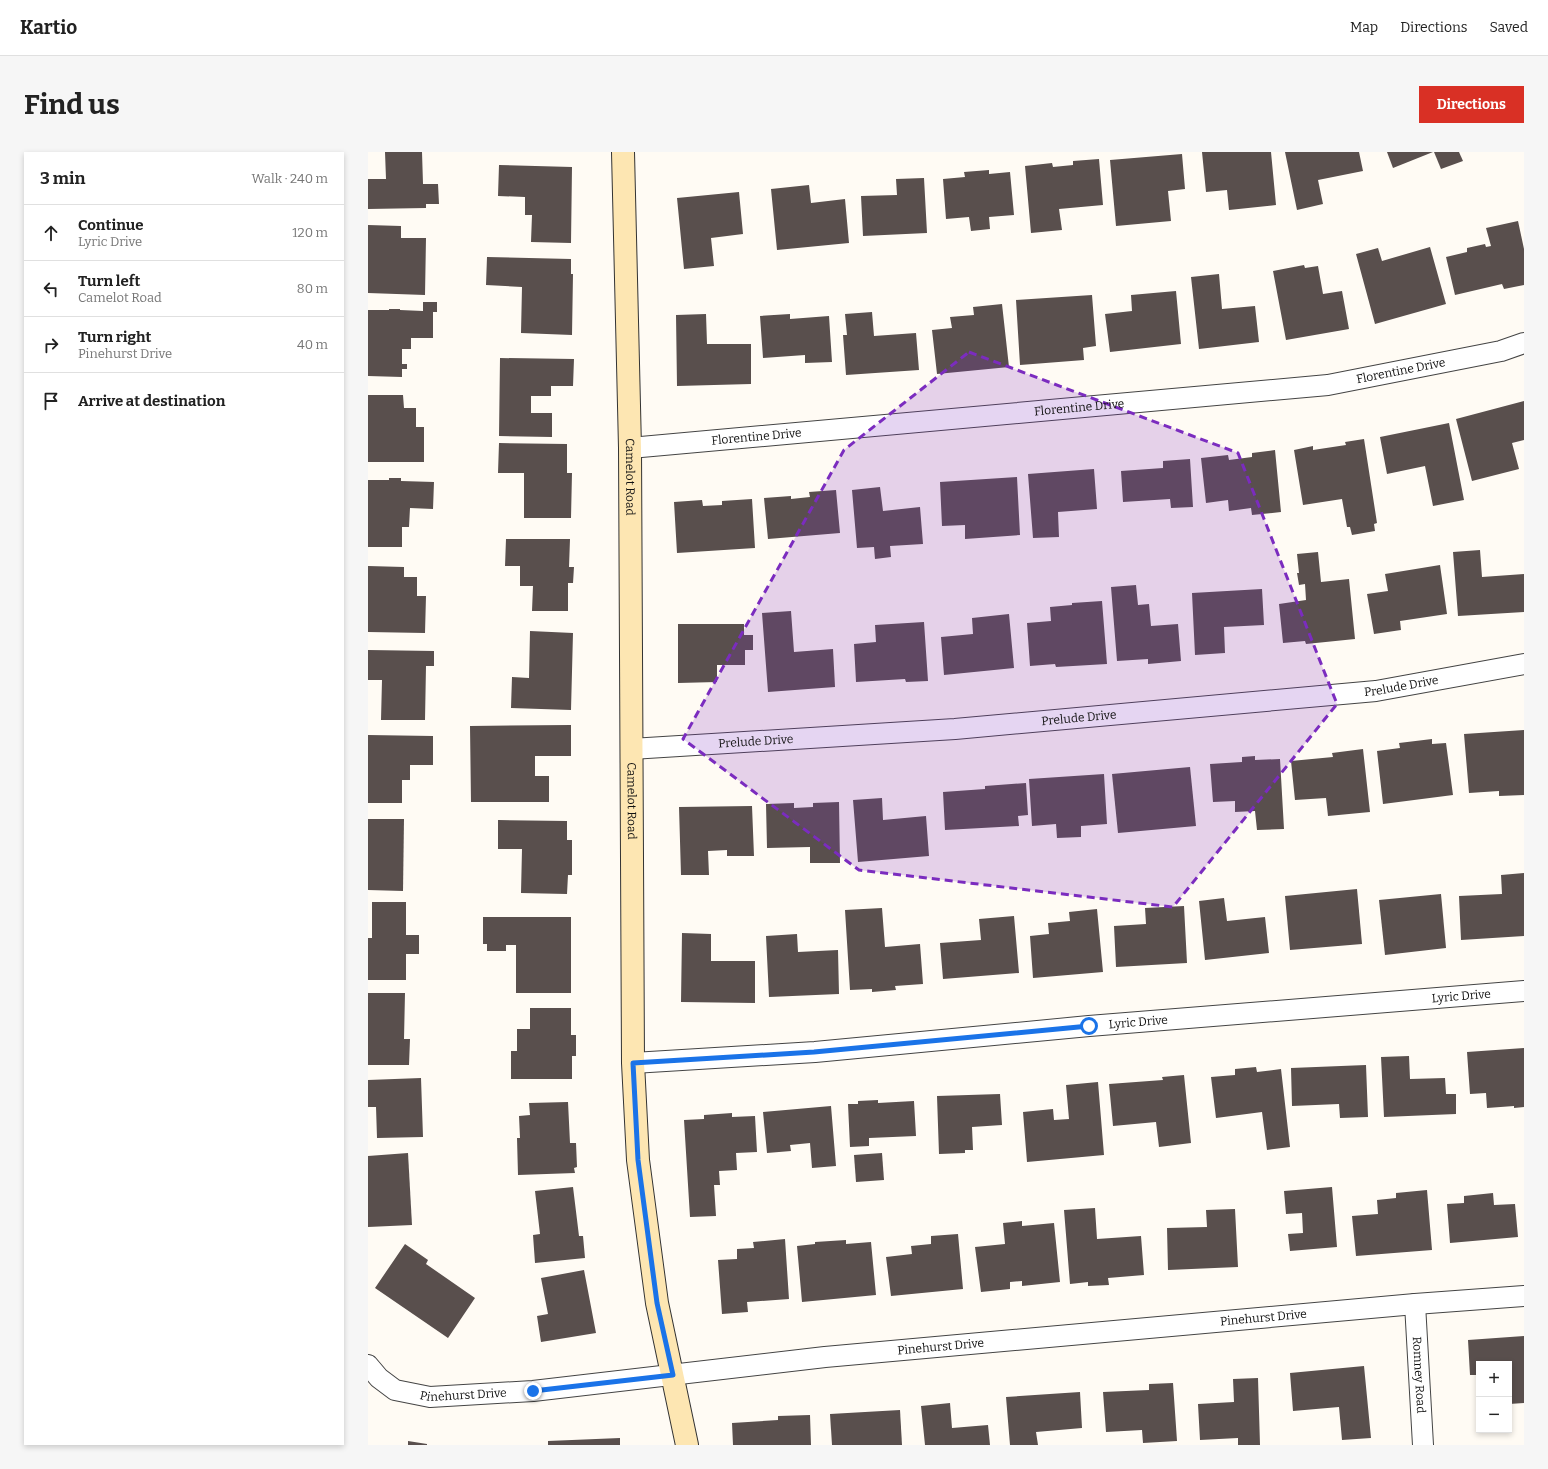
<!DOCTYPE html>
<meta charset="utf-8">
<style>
:root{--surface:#fff;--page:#f6f6f6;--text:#222;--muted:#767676;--line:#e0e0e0;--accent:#d93025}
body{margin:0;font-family:Bitter,serif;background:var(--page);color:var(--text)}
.controls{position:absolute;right:12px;bottom:12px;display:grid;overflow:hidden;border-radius:0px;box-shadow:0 2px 6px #0003}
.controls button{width:36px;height:36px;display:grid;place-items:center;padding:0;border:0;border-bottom:1px solid var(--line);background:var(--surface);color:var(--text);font:20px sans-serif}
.stop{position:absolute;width:12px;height:12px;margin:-9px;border:3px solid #1a73e8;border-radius:50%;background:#fff}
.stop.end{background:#1a73e8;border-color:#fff;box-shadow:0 1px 4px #0008}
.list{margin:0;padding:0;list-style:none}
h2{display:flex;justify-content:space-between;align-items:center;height:52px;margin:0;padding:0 16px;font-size:17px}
h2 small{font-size:13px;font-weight:400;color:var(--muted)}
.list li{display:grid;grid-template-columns:26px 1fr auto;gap:12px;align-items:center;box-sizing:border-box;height:56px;padding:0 16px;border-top:1px solid var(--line)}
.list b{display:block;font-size:15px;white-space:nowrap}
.list p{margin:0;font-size:13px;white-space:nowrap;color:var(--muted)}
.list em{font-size:13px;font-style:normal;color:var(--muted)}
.icon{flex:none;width:22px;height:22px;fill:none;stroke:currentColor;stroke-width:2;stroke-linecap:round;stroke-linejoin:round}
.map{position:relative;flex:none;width:1156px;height:1293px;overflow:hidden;border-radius:0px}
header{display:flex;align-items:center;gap:24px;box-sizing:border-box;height:56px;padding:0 20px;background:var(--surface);border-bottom:1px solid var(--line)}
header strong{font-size:19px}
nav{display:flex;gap:22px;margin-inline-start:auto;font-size:14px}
.intro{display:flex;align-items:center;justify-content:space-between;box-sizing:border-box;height:96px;padding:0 24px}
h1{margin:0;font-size:28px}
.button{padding:10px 18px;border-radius:0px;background:var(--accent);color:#fff;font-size:14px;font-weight:700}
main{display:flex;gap:24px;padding:0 24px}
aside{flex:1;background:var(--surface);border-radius:0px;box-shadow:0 2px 6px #0003}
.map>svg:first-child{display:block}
</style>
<header>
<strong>Kartio</strong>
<nav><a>Map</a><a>Directions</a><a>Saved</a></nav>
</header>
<div class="intro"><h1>Find us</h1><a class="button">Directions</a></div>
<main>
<aside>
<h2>3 min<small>Walk · 240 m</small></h2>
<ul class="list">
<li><svg class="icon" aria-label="ahead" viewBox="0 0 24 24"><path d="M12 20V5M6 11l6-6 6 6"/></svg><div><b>Continue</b><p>Lyric Drive</p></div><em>120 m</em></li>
<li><svg class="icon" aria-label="left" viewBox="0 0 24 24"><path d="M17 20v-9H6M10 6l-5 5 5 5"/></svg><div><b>Turn left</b><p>Camelot Road</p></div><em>80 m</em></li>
<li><svg class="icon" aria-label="right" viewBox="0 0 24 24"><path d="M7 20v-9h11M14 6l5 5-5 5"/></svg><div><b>Turn right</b><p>Pinehurst Drive</p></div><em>40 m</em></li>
<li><svg class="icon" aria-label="arrive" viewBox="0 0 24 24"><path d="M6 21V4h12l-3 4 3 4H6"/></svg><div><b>Arrive at destination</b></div></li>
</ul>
</aside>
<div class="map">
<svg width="1156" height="1293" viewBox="0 0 1156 1293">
<rect width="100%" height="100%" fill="#fffbf4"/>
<g fill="#594f4d">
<polygon points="17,0 54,0 55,32 70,32 71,52 58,52 58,56 0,57 0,27 18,27"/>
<polygon points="834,0 903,0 908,53 861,58 859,38 838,40"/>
<polygon points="917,0 991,0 995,19 950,28 955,52 929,58"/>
<polygon points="1019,0 1065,0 1025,16"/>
<polygon points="1066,0 1091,0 1095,9 1073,17"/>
<polygon points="814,2 817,37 800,39 803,69 748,74 742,8"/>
<polygon points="731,7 735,53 691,57 694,78 663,81 657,14 684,11 685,15 705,13 705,9"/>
<polygon points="131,13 204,15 203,91 163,90 164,63 157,63 157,45 130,44"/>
<polygon points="621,18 621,22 642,20 646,63 621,65 622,77 603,79 601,65 578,67 575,27 597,25 596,20"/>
<polygon points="556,26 559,81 495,84 493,44 529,43 528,27"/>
<polygon points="441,33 443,51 477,47 481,91 409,98 403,37"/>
<polygon points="371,40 375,82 343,86 346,114 316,117 309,46"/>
<polygon points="1150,69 1156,97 1156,133 1136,137 1134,132 1087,143 1078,105 1099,100 1099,96 1117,92 1118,95 1123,94 1118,76"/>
<polygon points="0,73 33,74 33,86 58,86 57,143 0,141"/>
<polygon points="1062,95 1078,152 1007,172 988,102 1010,96 1014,109"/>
<polygon points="119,105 203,107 203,122 205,122 204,183 153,181 154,135 118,133"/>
<polygon points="936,113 937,116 950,114 955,142 974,139 981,177 918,188 905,119"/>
<polygon points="851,122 854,157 887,154 891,190 831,197 823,125"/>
<polygon points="808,139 813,192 742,200 737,162 764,159 763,143"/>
<polygon points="724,143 728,194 715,196 716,208 652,213 648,148"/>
<polygon points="55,150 69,150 69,160 65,160 65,186 43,186 43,197 34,197 34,212 39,212 39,217 34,217 34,225 0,224 0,158 21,158 21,157 32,157 32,158 55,159"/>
<polygon points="634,152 641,215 569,222 564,178 584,176 582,165 606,163 605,155"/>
<polygon points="504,160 506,184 548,181 551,218 478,223 475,183 479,183 477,162"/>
<polygon points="338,162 339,192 383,192 383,232 309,234 308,163"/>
<polygon points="422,162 422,167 461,164 464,210 437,211 437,203 395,206 392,164"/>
<polygon points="132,206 206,207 205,234 183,234 183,244 163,244 163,261 184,261 184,285 131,284"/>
<polygon points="0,243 35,243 36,256 48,256 48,275 56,275 56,310 0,310"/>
<polygon points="1156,249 1156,288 1144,291 1151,317 1104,329 1088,267"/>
<polygon points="1081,271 1096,348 1065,354 1057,314 1019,322 1012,285"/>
<polygon points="996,287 1009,371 1006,372 1007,379 984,383 982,375 979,375 974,347 935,353 926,298 945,294 945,298 978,293 977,290"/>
<polygon points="131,291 199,292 199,321 204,321 203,366 156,366 156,321 130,321"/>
<polygon points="907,298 913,360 884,363 883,356 861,359 860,348 838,351 833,306 860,303 861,308 884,305 884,301"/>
<polygon points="822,307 825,355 803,356 802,347 755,350 753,319 795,316 795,309"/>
<polygon points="726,317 729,357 690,360 691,385 665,386 660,322"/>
<polygon points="649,325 652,383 597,387 597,373 574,374 572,330"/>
<polygon points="21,326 33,326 33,329 66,330 65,357 42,356 41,375 34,375 34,395 0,395 0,328 21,328"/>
<polygon points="512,335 515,359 552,355 555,392 522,394 523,405 507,407 506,395 489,396 484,338"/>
<polygon points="468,338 472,381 400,387 396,346 423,344 423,347 442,345 441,340"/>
<polygon points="384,347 387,396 309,401 306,350 334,348 335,354 354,353 354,349"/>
<polygon points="138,387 202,387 201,415 206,415 205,431 200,431 200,459 164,459 165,434 152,434 152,414 137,414"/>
<polygon points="1112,398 1114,425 1156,422 1156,460 1090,464 1085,400"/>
<polygon points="950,400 953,430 981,427 987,487 938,492 937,489 915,491 911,452 938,448 937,432 931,433 929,421 931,421 929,402"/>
<polygon points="1072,413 1079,462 1032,469 1033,478 1006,482 999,442 1020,439 1017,422"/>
<polygon points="0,414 36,415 36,425 49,425 49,444 58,444 57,481 0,480"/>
<polygon points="768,433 770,453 781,452 783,474 810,472 813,509 780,512 780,507 749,509 743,435"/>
<polygon points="894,437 896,473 856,475 857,501 827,503 824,441"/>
<polygon points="734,449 739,512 688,515 687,512 662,514 659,471 683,469 682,455 704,453 704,451"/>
<polygon points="423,459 426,500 465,497 467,535 400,540 394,461"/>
<polygon points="641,462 646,516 576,523 573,485 605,482 604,466"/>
<polygon points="556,470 560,529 538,530 537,527 488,530 486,492 508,490 507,473"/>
<polygon points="310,472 376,472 376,483 385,483 385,498 377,498 377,513 349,513 349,530 310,531"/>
<polygon points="162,479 205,481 203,558 143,556 144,525 161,526"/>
<polygon points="0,498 66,499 66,514 58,514 57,568 13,568 14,528 0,528"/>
<polygon points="203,573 203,604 167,604 167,624 181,624 181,650 103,650 102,574"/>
<polygon points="1156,578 1156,643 1131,644 1131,639 1101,641 1096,582"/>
<polygon points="0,583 65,584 65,613 42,613 42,628 34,628 34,651 0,651"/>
<polygon points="1064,587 1064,592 1078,591 1085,643 1015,652 1009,599 1032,596 1031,591"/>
<polygon points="995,597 1002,660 960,664 958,646 927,648 923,609 965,605 964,601"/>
<polygon points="887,604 887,608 912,607 916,677 889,678 887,659 867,660 867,649 845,650 842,612 874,610 874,605"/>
<polygon points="822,615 828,674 750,681 744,622"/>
<polygon points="736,622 739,672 713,674 713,685 689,686 688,672 664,674 661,627"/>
<polygon points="658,631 660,663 650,664 651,674 577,678 575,640 617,637 617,634"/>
<polygon points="514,646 515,668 558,664 561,704 490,710 485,648"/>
<polygon points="471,650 472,711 442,711 442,695 399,696 398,652 426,651 426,656 445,655 445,651"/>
<polygon points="384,654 386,704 359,704 359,698 340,699 341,723 313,723 311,655"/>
<polygon points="0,667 36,667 35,739 0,738"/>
<polygon points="130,668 199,669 199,688 204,688 204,723 200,723 199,742 153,741 154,697 130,697"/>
<polygon points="1156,721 1156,784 1093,788 1091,744 1134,742 1133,723"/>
<polygon points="989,737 994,792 922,798 917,744"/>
<polygon points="1073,742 1078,796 1017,803 1011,748"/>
<polygon points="856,746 859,769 897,765 901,801 837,808 831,749"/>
<polygon points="4,750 38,750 38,783 51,783 51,802 38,802 38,828 0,828 0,786 4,786"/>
<polygon points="816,754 819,811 748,815 746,774 778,772 777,756"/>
<polygon points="514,756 517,795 552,792 555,832 527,834 528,838 504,840 504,837 482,838 477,758"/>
<polygon points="729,757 735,820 665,826 662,784 681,782 680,771 702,769 701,760"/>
<polygon points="646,764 651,821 575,827 572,791 613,788 611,767"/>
<polygon points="115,765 203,765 203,841 148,841 148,793 138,793 138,799 119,799 119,792 115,792"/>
<polygon points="314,781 343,782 343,809 387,809 387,851 313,850"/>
<polygon points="429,782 430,800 470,798 471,842 401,845 398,784"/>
<polygon points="0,841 37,841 36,887 42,887 41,913 0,913"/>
<polygon points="162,856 203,856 203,883 208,883 208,904 204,904 204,927 143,927 143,899 149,899 149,877 162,877"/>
<polygon points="1156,896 1156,955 1146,956 1146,954 1119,956 1118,941 1102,942 1099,900"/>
<polygon points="1041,904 1042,927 1077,926 1078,942 1088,942 1088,962 1016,965 1013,905"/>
<polygon points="998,913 1000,965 972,966 971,952 924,954 923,916"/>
<polygon points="888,915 889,920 913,917 922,995 899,998 894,960 848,966 843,925 867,923 867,917"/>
<polygon points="816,923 823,991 791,995 788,970 745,974 741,932 795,928 794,925"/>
<polygon points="53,926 55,985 9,986 8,955 0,955 0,928"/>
<polygon points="730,930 736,1003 659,1010 655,960 685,957 686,968 701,967 698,933"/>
<polygon points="632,942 634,973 604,975 605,998 597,998 597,1001 571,1002 569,944"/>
<polygon points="510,948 510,951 546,949 548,984 501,986 501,994 482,995 480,952 490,952 490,949"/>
<polygon points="200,950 202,991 208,991 209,1015 206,1016 207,1021 150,1023 149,986 152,986 151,964 162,963 161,951"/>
<polygon points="463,954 468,1014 444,1016 442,991 422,993 423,999 399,1001 395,960"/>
<polygon points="364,961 364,965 387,964 389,1000 368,1001 369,1018 351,1019 352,1033 346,1033 348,1064 322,1065 316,968 336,967 336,963"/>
<polygon points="40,1001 44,1073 0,1075 0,1004"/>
<polygon points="514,1001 516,1028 488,1030 486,1003"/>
<polygon points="205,1035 211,1084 215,1084 217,1106 167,1111 165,1083 172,1082 167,1039"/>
<polygon points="964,1035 969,1095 922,1099 920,1082 935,1081 934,1061 918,1062 916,1039"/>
<polygon points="1059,1038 1064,1098 988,1104 984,1064 1010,1062 1009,1048 1028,1046 1028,1041"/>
<polygon points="1125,1041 1126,1053 1147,1052 1150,1085 1082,1091 1079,1052 1096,1051 1096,1044"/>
<polygon points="727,1056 729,1087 773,1084 776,1123 740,1126 741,1133 720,1134 720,1130 702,1132 696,1058"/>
<polygon points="867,1057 870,1115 800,1118 799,1076 839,1075 838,1058"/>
<polygon points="654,1069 654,1074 686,1071 692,1130 654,1134 654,1129 642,1130 642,1137 613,1140 607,1095 637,1092 635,1071"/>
<polygon points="590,1082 595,1137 523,1144 518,1105 544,1102 543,1094 563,1092 563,1084"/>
<polygon points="417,1087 421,1147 379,1150 380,1160 354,1162 350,1108 369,1107 369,1097 386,1096 385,1090"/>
<polygon points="478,1088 478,1092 503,1090 508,1143 434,1150 429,1094 447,1092 447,1090"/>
<polygon points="37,1092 60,1108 58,1112 107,1146 80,1186 7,1136"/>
<polygon points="216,1118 228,1181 173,1190 169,1164 180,1162 173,1126"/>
<polygon points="1156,1184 1156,1251 1141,1252 1141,1212 1111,1212 1111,1223 1102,1223 1100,1188"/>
<polygon points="996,1214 1003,1286 974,1288 971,1255 925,1259 922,1221"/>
<polygon points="890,1226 892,1293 870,1293 870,1286 832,1288 830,1252 866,1250 865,1227"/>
<polygon points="805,1231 809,1289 775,1291 774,1278 738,1280 735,1240 781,1238 781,1232"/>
<polygon points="712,1240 714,1276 668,1280 670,1293 642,1293 638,1245"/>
<polygon points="582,1251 584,1276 620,1273 622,1293 557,1293 553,1254"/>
<polygon points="532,1258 534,1293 464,1293 462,1262"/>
<polygon points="442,1263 443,1293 365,1293 364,1271 410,1268 410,1264"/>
<polygon points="252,1286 252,1293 180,1293 180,1289"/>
<polygon points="40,1289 59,1292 59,1293 40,1293"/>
</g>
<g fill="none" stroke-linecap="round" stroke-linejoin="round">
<defs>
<g id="street">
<path id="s1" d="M262,296L960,233L1133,199L1156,191"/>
<path id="s2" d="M263,597L587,577L1008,539L1156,512"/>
<path id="s3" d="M265,911L447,900L721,874L1156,839"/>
<path id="s4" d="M1047,1152L1055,1293"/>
<path id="s5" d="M0,1213L11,1226L27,1238L62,1245L165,1239L457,1205L1047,1152L1156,1144"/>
</g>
<g id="secondary">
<path id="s6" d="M255,0L262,296L265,911L270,1008L289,1151L319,1293"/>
</g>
</defs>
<use href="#street" stroke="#444" stroke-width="22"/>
<use href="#secondary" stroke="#333" stroke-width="24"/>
<use href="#street" stroke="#fff" stroke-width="20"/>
<use href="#secondary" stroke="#fde6b2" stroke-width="22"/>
</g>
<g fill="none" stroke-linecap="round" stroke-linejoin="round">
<polyline stroke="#1a73e8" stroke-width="5" points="165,1239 305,1223 289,1151 270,1008 265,911 446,900 721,874"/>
</g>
<path fill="#7b2cbf" fill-opacity="0.2" stroke="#7b2cbf" stroke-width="3" stroke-dasharray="8 5" stroke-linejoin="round" d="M601,200L870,301L969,552L805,755L491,718L315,587L476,298Z"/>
<g text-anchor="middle" stroke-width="4" stroke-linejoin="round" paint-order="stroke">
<g font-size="12" fill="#111" stroke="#fff">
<text dy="4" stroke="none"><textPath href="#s1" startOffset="775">Florentine Drive</textPath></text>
<text dy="4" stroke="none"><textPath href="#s1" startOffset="451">Florentine Drive</textPath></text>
<text dy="4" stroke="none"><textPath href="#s1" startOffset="127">Florentine Drive</textPath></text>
<text dy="4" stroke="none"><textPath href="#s6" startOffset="325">Camelot Road</textPath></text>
<text dy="4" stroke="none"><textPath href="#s2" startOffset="773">Prelude Drive</textPath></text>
<text dy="4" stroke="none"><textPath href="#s2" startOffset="449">Prelude Drive</textPath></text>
<text dy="4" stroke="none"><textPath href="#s2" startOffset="125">Prelude Drive</textPath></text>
<text dy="4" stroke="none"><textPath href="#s6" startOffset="649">Camelot Road</textPath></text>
<text dy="4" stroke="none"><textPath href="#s3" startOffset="831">Lyric Drive</textPath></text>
<text dy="4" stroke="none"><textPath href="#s3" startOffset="507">Lyric Drive</textPath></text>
<text dy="4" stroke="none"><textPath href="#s5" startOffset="910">Pinehurst Drive</textPath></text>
<text dy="4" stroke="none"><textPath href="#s5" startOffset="586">Pinehurst Drive</textPath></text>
<text dy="4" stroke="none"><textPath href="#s4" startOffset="71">Romney Road</textPath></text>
<text dy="4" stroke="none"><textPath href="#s5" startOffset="106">Pinehurst Drive</textPath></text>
</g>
</g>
</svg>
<div class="controls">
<button>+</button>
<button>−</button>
</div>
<div class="stop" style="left:721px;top:874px"></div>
<div class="stop end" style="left:165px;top:1239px"></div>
</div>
</main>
